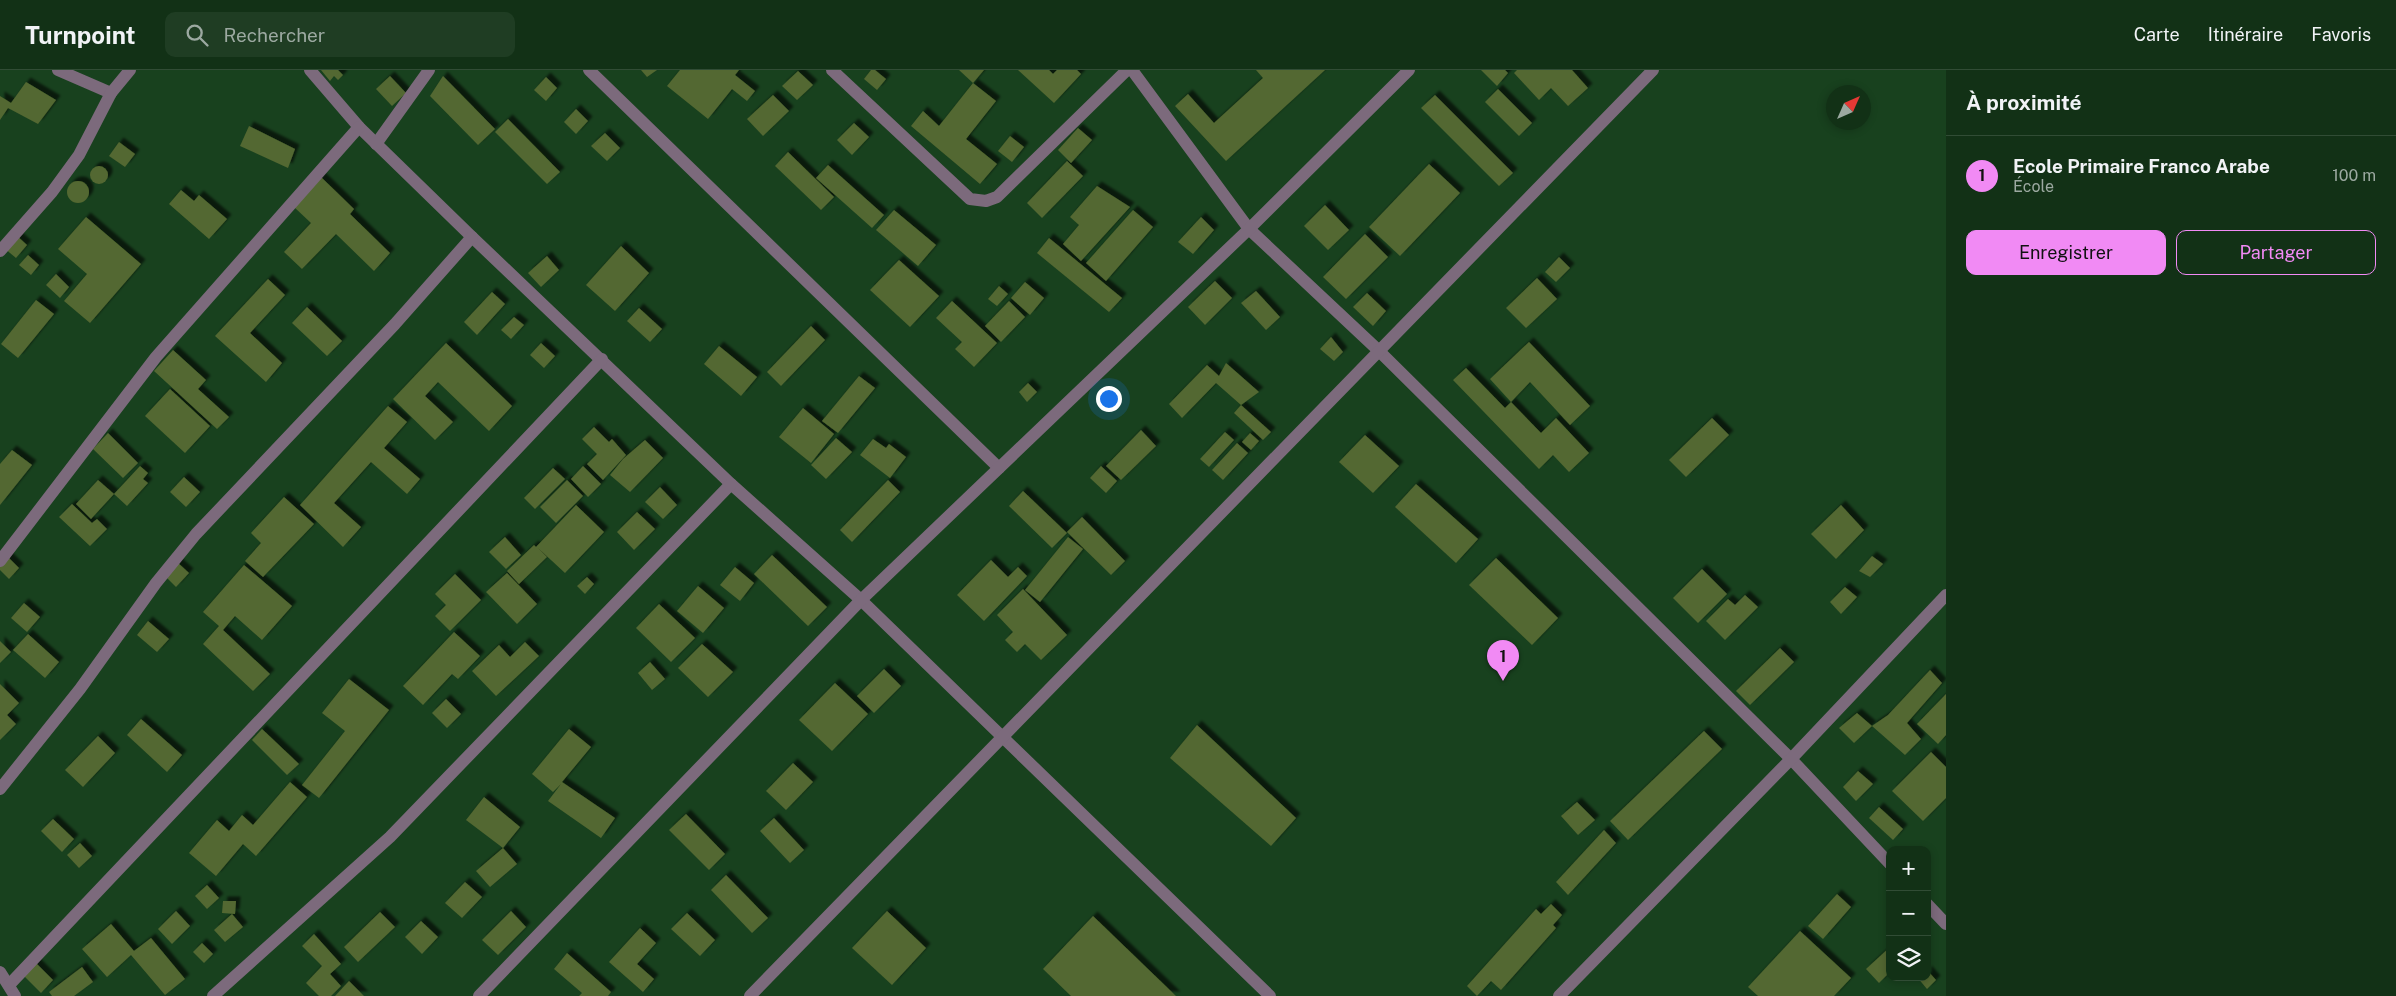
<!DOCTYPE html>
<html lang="fr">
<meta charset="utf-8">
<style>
:root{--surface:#123116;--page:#1f3d23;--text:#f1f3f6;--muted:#9ca9a1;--line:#314c35;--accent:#f18af4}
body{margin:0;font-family:"Public Sans",sans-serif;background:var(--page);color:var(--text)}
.controls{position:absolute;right:15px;bottom:15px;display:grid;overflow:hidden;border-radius:10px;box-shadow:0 2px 8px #0003}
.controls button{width:45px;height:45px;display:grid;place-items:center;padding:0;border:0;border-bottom:1px solid var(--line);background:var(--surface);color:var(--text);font:25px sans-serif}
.compass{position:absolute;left:1826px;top:15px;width:45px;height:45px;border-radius:50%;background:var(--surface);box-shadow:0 2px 8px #0003;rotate:45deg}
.you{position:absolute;left:1108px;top:328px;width:18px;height:18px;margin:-12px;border:4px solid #fff;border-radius:50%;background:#1a73e8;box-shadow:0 0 0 8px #1a73e833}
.badge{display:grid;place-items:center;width:32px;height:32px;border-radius:50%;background:var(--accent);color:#111;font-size:16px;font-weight:700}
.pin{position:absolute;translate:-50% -41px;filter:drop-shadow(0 1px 2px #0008)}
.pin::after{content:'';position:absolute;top:26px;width:18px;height:15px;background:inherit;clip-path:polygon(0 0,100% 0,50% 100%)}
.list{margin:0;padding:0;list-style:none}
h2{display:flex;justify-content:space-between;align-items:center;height:65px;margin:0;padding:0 20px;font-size:21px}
h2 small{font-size:16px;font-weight:400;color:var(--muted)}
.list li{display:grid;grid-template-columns:32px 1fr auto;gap:15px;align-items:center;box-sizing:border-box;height:80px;padding:0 20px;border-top:1px solid var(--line)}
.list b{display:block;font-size:19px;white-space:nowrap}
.list p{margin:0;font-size:16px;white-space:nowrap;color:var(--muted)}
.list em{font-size:16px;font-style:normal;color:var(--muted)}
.actions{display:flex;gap:10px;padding:15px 20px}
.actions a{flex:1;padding:11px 0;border:1px solid var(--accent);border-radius:10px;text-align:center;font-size:18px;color:var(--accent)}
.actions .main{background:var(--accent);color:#111}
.icon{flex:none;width:28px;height:28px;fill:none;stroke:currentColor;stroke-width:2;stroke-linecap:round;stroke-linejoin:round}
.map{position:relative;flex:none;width:1946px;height:926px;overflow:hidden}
header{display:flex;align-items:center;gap:30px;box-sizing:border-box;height:70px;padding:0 25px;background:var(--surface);border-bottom:1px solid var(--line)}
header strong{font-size:24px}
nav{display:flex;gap:28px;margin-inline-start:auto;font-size:18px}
.search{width:350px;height:45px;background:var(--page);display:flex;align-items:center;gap:12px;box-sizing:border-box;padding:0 18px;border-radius:10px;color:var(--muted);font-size:19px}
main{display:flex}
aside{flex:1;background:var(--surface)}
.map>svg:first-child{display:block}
</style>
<header>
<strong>Turnpoint</strong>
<div class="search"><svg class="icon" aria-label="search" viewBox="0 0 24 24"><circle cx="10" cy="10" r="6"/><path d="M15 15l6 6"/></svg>Rechercher</div>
<nav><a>Carte</a><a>Itinéraire</a><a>Favoris</a></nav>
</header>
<main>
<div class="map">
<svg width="1946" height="926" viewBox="0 0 1946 926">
<defs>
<filter id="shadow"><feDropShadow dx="4.5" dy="-4.5" stdDeviation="1" flood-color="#0009"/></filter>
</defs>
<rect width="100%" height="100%" fill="#18411e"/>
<g fill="#536731" filter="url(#shadow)">
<polygon points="321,0 338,0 343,5 338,10 334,6 330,11"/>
<polygon points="641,0 657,0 647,7"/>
<polygon points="680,0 739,0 735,5 755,21 747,31 732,19 708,49 667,16"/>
<polygon points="871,0 875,0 886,9 877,20 864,9"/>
<polygon points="959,0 984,0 973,13"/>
<polygon points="1018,0 1049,0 1053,4 1057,0 1077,0 1081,4 1054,33"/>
<polygon points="1256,0 1325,0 1226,91 1175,36 1188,24 1214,53 1263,8"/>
<polygon points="1481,0 1505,0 1508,3 1497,16"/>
<polygon points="1517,0 1572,0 1588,18 1568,36 1551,18 1539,30 1514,3"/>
<polygon points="798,1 813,15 797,30 782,16"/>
<polygon points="390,6 406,23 392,36 376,19"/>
<polygon points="443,6 495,59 478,75 430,26"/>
<polygon points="546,7 557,18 546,31 534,20"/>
<polygon points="26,12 56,30 38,54 8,38 0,50 0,26 11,33"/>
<polygon points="973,13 996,31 966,69 997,94 980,114 911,56 923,41 939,56"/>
<polygon points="1498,19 1532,53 1519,66 1485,32"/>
<polygon points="773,25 789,41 763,66 747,49"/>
<polygon points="1435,25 1513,103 1499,116 1421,38"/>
<polygon points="576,39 588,51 576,64 564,52"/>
<polygon points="508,49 560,102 547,114 495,62"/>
<polygon points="854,53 869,67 852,85 837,70"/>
<polygon points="249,56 295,79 288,98 240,76"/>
<polygon points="1078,58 1092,70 1071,93 1058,80"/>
<polygon points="605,63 620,78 607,91 591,76"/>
<polygon points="1010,66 1024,77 1012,92 998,81"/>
<polygon points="119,72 135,84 125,97 109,86"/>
<polygon points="788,82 834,127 821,140 775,96"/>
<polygon points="1067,91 1083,106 1042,148 1027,133"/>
<polygon points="1429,94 1460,123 1400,186 1369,157"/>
<polygon points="828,95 884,145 872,158 816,108"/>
<circle cx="99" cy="105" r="9"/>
<polygon points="321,107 354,139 350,144 390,183 374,201 336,164 302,199 284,182 311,153 294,137"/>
<circle cx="78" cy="122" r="11"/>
<polygon points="1097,116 1130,137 1081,191 1063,174 1079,155 1070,147"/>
<polygon points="181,120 194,131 199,125 227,149 209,169 169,134"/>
<polygon points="1325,135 1349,160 1328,180 1304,156"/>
<polygon points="894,140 936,175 918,196 876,160"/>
<polygon points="1133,140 1153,157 1106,211 1086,193"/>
<polygon points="86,147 141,194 90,253 64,231 87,204 58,179"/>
<polygon points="1201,147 1214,160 1193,184 1178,172"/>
<polygon points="1365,164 1388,187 1346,229 1323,207"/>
<polygon points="16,165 27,175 16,188 4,178"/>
<polygon points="1049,168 1122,228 1109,242 1037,183"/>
<polygon points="621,176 649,203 615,241 586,215"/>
<polygon points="28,185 39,195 31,205 19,195"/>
<polygon points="547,186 559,200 541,217 528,203"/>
<polygon points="1559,187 1570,198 1556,212 1545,202"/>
<polygon points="899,190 939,226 910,257 870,220"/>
<polygon points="56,204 69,217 60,228 46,215"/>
<polygon points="1537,208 1557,229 1526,258 1506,238"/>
<polygon points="268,209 285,225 250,263 282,293 266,312 215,266"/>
<polygon points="1215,211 1232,228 1205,255 1188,237"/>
<polygon points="1025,212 1044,228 1030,245 1011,228"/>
<polygon points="999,216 1008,224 997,236 988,229"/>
<polygon points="1256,221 1280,247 1266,260 1241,233"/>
<polygon points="492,222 505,234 477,265 464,252"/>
<polygon points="1367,223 1386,241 1373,256 1353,237"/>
<polygon points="36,230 54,244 18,288 1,274"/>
<polygon points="952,231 997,273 974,297 955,279 962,272 936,248"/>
<polygon points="1009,231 1025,247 1001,272 985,256"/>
<polygon points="307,237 342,271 327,286 292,253"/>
<polygon points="639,238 662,259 650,272 627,251"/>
<polygon points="514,247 524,255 511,269 501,260"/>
<polygon points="811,256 825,270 781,316 767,302"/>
<polygon points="1331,267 1343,282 1334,291 1320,279"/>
<polygon points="1529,272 1590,336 1570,355 1530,312 1511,332 1490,309"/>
<polygon points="446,273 512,336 489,361 438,312 425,326 453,352 435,370 393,329"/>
<polygon points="541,273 555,286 544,298 530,285"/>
<polygon points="719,276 757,307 741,326 704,294"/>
<polygon points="173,280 206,310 198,319 229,347 217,359 154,301"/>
<polygon points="1226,293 1259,322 1241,335 1216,313 1182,348 1169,334 1207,295 1219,306"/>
<polygon points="1466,298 1505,338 1511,332 1541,363 1556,348 1589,383 1569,402 1553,385 1539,399 1453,310"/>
<polygon points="859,306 875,318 838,363 822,351"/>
<polygon points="1028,313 1037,322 1027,332 1019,322"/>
<polygon points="170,319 210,356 185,383 145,346"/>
<polygon points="1241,335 1271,362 1263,370 1234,343"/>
<polygon points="388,336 407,352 384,378 420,409 407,424 371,392 334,433 361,457 343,477 300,435"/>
<polygon points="803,338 834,364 811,393 779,367"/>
<polygon points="1712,348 1729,365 1686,407 1669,390"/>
<polygon points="594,357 609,372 612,369 626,385 603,410 587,394 597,384 582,369"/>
<polygon points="1141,360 1156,376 1121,410 1106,396"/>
<polygon points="1225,362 1234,370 1209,397 1200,389"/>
<polygon points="108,363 138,393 123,408 93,379"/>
<polygon points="1250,363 1259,371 1251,380 1242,372"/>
<polygon points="1365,365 1399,396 1373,423 1339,392"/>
<polygon points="836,368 852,382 826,409 811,395"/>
<polygon points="873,369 886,378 889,374 906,387 890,408 860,385"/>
<polygon points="645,370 663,388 630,422 610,405 623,389"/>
<polygon points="1237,373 1248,383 1223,410 1212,400"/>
<polygon points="12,380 32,395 0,435 0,394"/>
<polygon points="140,396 148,403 143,409 148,413 127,436 114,424"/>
<polygon points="583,396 601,414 588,427 571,409"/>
<polygon points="1101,396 1117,411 1106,423 1090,408"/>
<polygon points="553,398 565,409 535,439 524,428"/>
<polygon points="184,407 200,422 186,437 170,422"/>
<polygon points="98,410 114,424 91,449 76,434"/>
<polygon points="567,410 583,426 556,453 540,437"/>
<polygon points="888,410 900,422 852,472 840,460"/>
<polygon points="1416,414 1478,469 1456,493 1395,437"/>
<polygon points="660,417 677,435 663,449 645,432"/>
<polygon points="1023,421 1067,463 1052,478 1009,436"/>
<polygon points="284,427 314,454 263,507 245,491 261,473 251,463"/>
<polygon points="72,434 92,453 97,449 107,459 90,476 59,447"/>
<polygon points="576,435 604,462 565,503 538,478 547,487 519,514 507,501 534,475 536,477"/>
<polygon points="1841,435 1864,460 1836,489 1811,464"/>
<polygon points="637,442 655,459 634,480 617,462"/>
<polygon points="1082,447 1125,491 1111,505 1067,462"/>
<polygon points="505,467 521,485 506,499 489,482"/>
<polygon points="1068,467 1083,479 1040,532 1025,520"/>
<polygon points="772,485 827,537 808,556 754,504"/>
<polygon points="7,486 19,498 9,509 0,500 0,494"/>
<polygon points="1872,486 1883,494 1870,507 1859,501"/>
<polygon points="1496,488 1558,548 1532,575 1469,515"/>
<polygon points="991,490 1008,507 1018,497 1027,506 984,551 957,525"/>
<polygon points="177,492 189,503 176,517 164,505"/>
<polygon points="244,495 292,536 262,570 235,546 223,560 270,604 253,621 203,574 219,556 203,542"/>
<polygon points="735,497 754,513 740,531 720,515"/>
<polygon points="1702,499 1727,524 1698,553 1673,528"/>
<polygon points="507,503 537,534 517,554 486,522"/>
<polygon points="455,504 481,530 450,561 435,546 446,535 435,524"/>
<polygon points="587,507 594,514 585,524 577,516"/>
<polygon points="698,516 724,538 703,563 677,541"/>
<polygon points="1845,517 1857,527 1841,544 1830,532"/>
<polygon points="1023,519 1067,565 1041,590 1025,574 1017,582 1005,570 1013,562 997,545"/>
<polygon points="1745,525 1758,537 1725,570 1706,551 1728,529 1735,535"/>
<polygon points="24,533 40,547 27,562 11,548"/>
<polygon points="659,534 695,568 671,592 636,558"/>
<polygon points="148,551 169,569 157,582 137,565"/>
<polygon points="454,562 480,586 458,609 452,604 423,635 403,616"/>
<polygon points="28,564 59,592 45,608 13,580"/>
<polygon points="0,571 11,582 0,593"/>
<polygon points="525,572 539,586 496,626 472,601 499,575 510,587"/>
<polygon points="702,574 733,602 708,627 678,598"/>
<polygon points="1780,578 1794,592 1750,635 1736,621"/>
<polygon points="650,592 665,609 652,620 638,603"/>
<polygon points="884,599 901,616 874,643 857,626"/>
<polygon points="1930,600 1942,613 1907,653 1921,669 1905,685 1872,656 1888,645"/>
<polygon points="349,609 389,640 319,728 302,715 345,661 322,643"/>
<polygon points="835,613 868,644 832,681 799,650"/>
<polygon points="0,614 19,633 7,645 16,654 0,670"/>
<polygon points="1946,624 1946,665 1938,674 1917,654"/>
<polygon points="446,629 461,644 447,658 432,643"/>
<polygon points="1857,643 1872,656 1854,673 1839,658"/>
<polygon points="141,649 182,685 167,702 127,665"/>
<polygon points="1197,655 1296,748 1271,776 1170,688"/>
<polygon points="262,659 299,694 287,705 252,670"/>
<polygon points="569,659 591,677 562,712 615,748 601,768 548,731 561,714 553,722 532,704"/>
<polygon points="1704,661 1722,679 1628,770 1610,751"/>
<polygon points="98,666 115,683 83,717 65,700"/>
<polygon points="1931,682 1946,697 1946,728 1923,751 1892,721"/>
<polygon points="793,693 813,712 786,740 766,721"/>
<polygon points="1858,701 1873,714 1856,731 1843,717"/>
<polygon points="290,712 307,727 256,786 243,774 216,806 189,783 217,750 229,761 242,745 253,755"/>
<polygon points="484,727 520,757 503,778 517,794 490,817 476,801 503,778 466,750"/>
<polygon points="1577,732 1595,750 1578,765 1561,746"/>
<polygon points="1879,737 1903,759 1893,770 1869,748"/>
<polygon points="686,744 725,784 709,800 669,760"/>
<polygon points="774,748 804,780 790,793 760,761"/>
<polygon points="53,749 74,769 62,782 41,761"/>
<polygon points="1604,760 1616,773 1568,825 1556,812"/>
<polygon points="80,773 92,786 79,798 67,785"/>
<polygon points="726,805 768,848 752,863 711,820"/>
<polygon points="465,812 482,827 462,848 445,833"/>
<polygon points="207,815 219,828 207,839 195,826"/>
<polygon points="1837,824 1851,837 1823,869 1808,856"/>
<polygon points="223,831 236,831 235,844 222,843"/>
<polygon points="1551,834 1562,845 1553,855 1556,858 1501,920 1491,911 1477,926 1467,916 1536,839 1541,844"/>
<polygon points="176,841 190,856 172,874 158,859"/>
<polygon points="511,841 526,857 498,885 482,870"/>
<polygon points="887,841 926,878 892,915 852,878"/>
<polygon points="380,842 395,857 358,892 344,877"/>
<polygon points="687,843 715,870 700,886 671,859"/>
<polygon points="232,844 243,857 225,872 214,860"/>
<polygon points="1093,846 1176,926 1071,926 1043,899"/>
<polygon points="421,851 438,867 422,884 405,867"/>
<polygon points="111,854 134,881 151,868 185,909 165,925 131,885 107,907 82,879"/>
<polygon points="640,858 656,873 637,894 654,909 643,922 609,892"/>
<polygon points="1800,861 1851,908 1834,926 1758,926 1748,917"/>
<polygon points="314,864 341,894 330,904 341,916 331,926 319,926 306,913 322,896 302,876"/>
<polygon points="202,873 213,884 204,893 193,882"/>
<polygon points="1890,877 1890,902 1879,913 1866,899"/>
<polygon points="567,883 611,922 608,926 579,926 582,923 554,899"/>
<polygon points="34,891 53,910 41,923 22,904"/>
<polygon points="82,897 93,912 74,926 52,926 49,922"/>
<polygon points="1927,900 1936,910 1927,919 1917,907 1927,907"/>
<polygon points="349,911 364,926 335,926"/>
</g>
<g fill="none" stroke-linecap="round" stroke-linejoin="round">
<g stroke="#7c6a7c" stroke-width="12">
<polyline points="58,0 111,23"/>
<polyline points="310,0 359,57 472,167 731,414 861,530 1270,926"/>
<polyline points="589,0 999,398"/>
<polyline points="832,0 970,129 986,131 997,127 1127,0"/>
<polyline points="1132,0 1249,159 1378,280 1791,689 1890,794"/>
<polyline points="376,74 429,0"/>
<polyline points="0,181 52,122 79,85 111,23 130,0"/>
<polyline points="0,491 156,287 359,57"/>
<polyline points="0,719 80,619 156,513 196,464 395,254 472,167"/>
<polyline points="1927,834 1946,854"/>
<polyline points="0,902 15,926"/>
<polyline points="9,915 602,289"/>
<polyline points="213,926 390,767 731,414"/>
<polyline points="479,926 861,530 1249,159 1409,0"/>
<polyline points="750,926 1653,0"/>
<polyline points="1559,926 1791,689 1946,525"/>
</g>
</g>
</svg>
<div class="controls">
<button>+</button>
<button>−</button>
<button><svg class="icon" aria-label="layers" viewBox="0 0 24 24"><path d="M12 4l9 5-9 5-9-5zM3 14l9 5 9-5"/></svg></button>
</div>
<svg class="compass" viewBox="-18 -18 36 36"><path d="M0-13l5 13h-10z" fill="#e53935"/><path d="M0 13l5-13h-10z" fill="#9ca9a1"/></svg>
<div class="you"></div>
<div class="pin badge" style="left:1503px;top:611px">1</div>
</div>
<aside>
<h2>À proximité<small></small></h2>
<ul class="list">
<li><span class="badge">1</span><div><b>Ecole Primaire Franco Arabe</b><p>École</p></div><em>100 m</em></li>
</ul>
<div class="actions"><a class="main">Enregistrer</a><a>Partager</a></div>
</aside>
</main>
